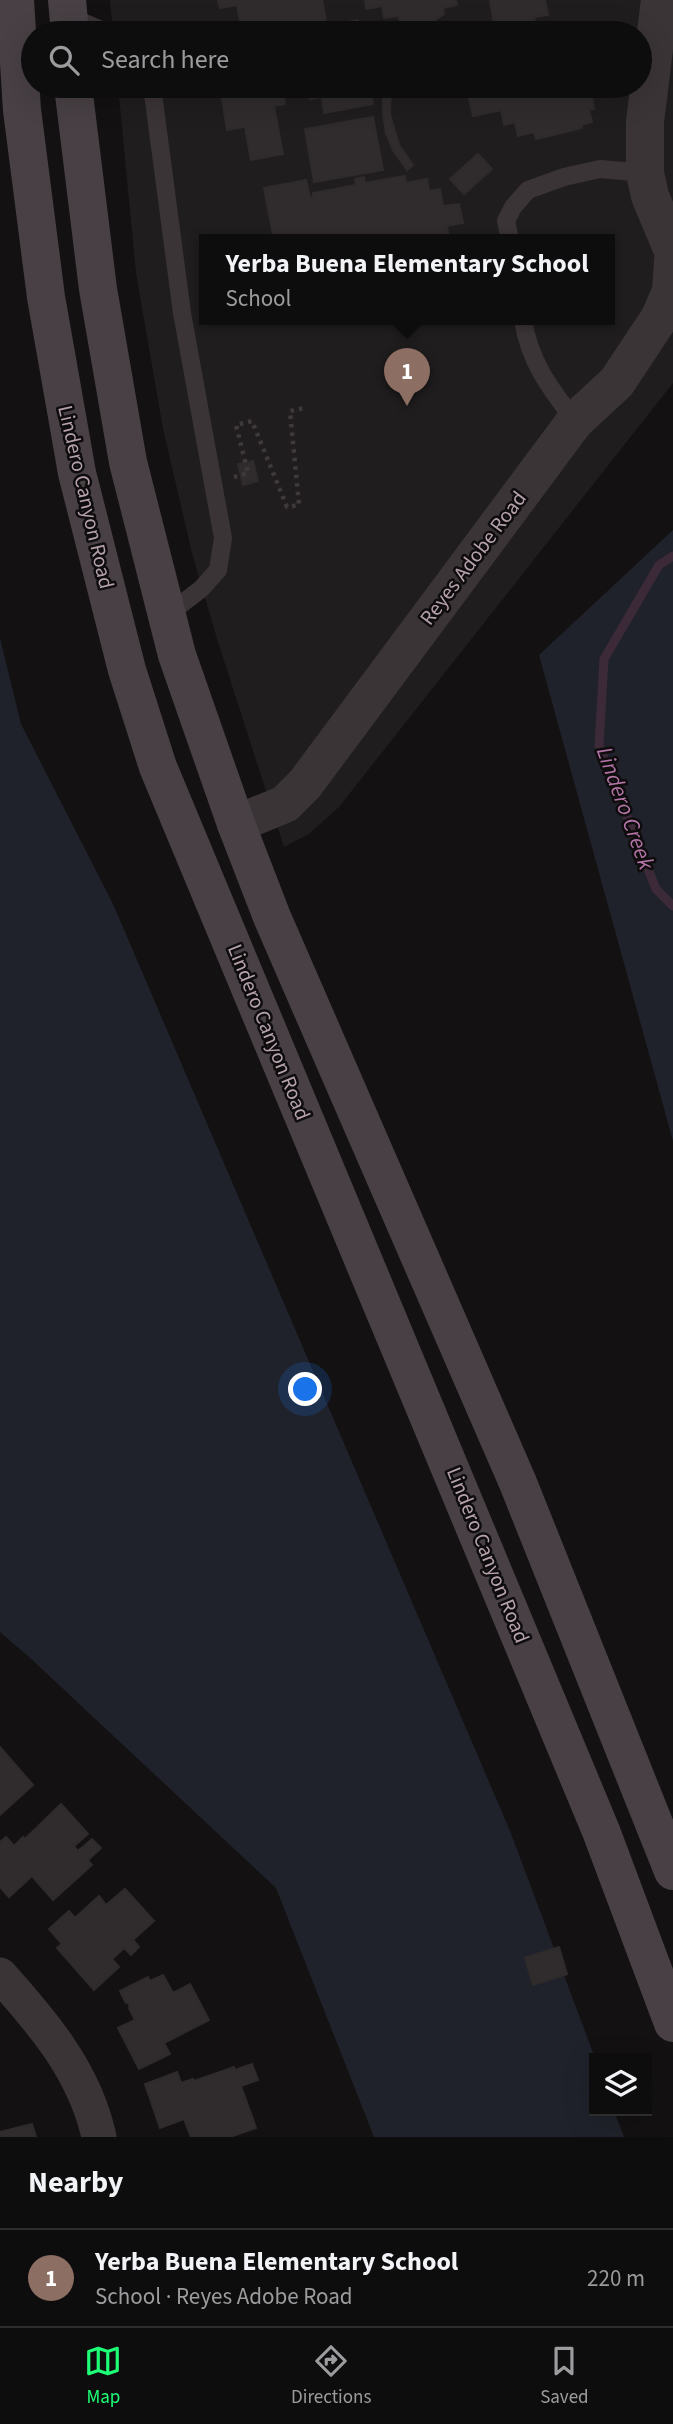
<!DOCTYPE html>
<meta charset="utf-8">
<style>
:root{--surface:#0e0d0e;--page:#171617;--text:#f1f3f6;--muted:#9b9c9e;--line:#2e2d2e;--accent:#1dff77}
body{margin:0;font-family:"Source Sans 3",sans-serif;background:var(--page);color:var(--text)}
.controls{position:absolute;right:21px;bottom:21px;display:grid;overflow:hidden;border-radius:0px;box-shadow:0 7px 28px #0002}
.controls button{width:63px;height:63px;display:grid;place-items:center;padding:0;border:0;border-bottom:2px solid var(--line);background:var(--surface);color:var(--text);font:35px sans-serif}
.you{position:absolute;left:306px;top:1390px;width:24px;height:24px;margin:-18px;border:5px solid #fff;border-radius:50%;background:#1a73e8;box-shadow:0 0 0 10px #1a73e833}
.badge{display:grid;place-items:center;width:46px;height:46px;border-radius:50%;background:var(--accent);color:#fff;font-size:23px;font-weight:700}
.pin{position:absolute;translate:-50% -58px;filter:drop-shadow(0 2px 4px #0008)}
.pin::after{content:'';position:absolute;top:37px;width:24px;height:21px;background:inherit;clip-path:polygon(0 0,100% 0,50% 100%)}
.popup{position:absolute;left:199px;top:234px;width:416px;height:91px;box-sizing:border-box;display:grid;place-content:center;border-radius:0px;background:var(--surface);filter:drop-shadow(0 2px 5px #0005);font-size:23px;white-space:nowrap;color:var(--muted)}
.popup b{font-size:26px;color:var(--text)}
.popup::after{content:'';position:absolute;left:50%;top:100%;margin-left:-14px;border:14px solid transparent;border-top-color:var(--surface)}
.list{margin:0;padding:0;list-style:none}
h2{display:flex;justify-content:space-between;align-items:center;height:91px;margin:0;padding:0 28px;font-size:30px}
h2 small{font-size:23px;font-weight:400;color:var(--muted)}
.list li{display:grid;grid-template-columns:46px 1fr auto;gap:21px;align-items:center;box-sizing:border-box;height:98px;padding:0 28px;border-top:2px solid var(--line)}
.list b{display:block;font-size:26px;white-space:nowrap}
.list p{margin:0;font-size:23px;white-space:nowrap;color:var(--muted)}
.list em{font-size:23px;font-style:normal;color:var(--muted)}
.icon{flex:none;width:38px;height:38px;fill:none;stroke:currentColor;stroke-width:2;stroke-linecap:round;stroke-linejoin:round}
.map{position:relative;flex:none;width:673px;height:2137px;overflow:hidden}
.search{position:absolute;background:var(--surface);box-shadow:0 7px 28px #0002;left:21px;right:21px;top:21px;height:77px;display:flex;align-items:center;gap:18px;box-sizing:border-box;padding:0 24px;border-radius:38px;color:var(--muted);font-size:26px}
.sheet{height:189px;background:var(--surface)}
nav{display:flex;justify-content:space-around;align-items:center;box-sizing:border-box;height:98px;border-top:2px solid var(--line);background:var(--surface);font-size:19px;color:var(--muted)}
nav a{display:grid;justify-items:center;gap:4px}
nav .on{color:var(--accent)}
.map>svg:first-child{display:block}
</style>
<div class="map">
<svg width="673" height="2137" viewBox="0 0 673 2137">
<rect width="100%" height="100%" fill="#131112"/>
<path fill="#201d1e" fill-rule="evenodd" d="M110,0H673V383L339,807L309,834L284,847L217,639L192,553L163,429L136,273L118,86H640V33H113ZM204,240H610V320H204Z"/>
<g fill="#20222b">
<polygon points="673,530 673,1141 539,655"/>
<polygon points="0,638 21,724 113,904 510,1831 595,2058 594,2111 614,2111 624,2137 374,2137 276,1888 28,1656 0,1632"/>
</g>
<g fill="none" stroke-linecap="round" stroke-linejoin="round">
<polyline stroke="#3c2a39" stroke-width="9" points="673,556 659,565 604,659 599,746 656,889 673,906"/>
</g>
<g fill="#302c2d" stroke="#2f2b2c" stroke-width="2">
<polygon points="218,0 322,0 327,26 358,20 361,33 242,33 237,5 220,8"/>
<polygon points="365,0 456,0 457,5 443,8 444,14 429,24 410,26 400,22 399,16 384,18 382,6 366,9"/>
<polygon points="490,0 545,0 548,15 534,17 536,26 500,33 499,24 494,25"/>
<polygon points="220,86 281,86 285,104 274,106 283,154 251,160 245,127 227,130"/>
<polygon points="308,86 370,86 373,104 324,113 322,97 310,99"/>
<polygon points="383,86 391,86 390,114 399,145 413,165 407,170 393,150 386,133 383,114"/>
<polygon points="494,86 590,86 594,109 589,110 592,122 581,125 582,128 536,139 534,132 518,136 515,122 504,125 501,110 473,116 469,98 495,91"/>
<polygon points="373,117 383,170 314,182 305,129"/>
<polygon points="478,154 492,169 464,194 450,179"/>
<polygon points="405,176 406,183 427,179 429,191 440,189 443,206 459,204 463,223 447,226 449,240 274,240 264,188 306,180 310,198 313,197 313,193 356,185 355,179 364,177 365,183"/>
<polygon points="253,461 258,481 243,485 238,464"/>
<polygon points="0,1747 33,1785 0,1815"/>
<polygon points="61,1804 88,1834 74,1846 78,1851 92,1839 101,1848 88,1860 92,1865 53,1900 32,1876 9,1897 0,1887 0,1842 6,1837 14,1846 23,1837 25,1839"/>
<polygon points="125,1889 154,1921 133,1940 139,1947 131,1955 124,1948 112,1959 119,1967 94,1990 57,1948 62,1944 49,1929 69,1911 75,1918 99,1896 106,1905"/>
<polygon points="559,1947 567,1974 533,1985 525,1958"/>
<polygon points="163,1975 173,1993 190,1984 209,2020 164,2043 170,2054 139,2069 118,2028 135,2020 129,2008 130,2007 128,2002 126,2003 120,1991 148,1977 150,1981"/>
<polygon points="252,2064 258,2080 241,2086 256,2128 230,2137 191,2137 184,2119 160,2128 145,2084 177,2072 181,2083 193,2079 194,2081 234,2067 235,2070"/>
<polygon points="32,2124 36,2137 0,2137 0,2132"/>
</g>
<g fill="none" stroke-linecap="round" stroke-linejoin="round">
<polyline stroke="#3f383c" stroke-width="4.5" stroke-dasharray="3.5 5" stroke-linecap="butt" points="234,477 248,473 236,425 252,421 287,507 299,505 290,411 304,408"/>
<g stroke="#3a3437" stroke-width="18">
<polyline points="68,16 109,33"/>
<polyline points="152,86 182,313 223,538 218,570 201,589 167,615"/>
<polyline points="510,240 506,221 513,207 528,190 564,177 600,169 645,173"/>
<path d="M523,320C530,363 550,388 575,421"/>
</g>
<path stroke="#3a3437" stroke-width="35" d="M0,1975C43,2023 85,2072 99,2137"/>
<g stroke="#3a3437" stroke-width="38">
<polyline points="660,0 645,122 645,173 650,196 673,251"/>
<polyline points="236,824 285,804 305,784 575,421 617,382 660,317 671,291 673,261"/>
</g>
<g stroke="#484044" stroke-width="38">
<polyline points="15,0 22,110 46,297 77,473 127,670 158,767 601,1831 673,2023"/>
<polyline points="67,0 70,33"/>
<polyline points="73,86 98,289 128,462 177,655 236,824 272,917 518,1483 673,1871"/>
</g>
</g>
<g text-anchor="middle" stroke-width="5" stroke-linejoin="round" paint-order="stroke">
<g font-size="21" fill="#b5a1ac" stroke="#0e0c0d">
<text transform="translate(86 497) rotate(77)" y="7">Lindero Canyon Road</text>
<text transform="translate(473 558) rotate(-53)" y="7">Reyes Adobe Road</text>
<text transform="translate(269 1032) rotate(68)" y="7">Lindero Canyon Road</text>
<text transform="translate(488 1555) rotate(68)" y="7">Lindero Canyon Road</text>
</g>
<g font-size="23" font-style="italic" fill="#b375a7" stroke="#0e0c0d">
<text transform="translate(626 808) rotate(70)" y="8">Lindero Creek</text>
</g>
</g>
</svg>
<div class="controls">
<button><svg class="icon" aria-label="layers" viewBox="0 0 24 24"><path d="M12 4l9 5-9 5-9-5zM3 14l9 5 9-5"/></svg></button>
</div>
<div class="you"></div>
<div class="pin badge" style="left:407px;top:406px;background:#8d6e63">1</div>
<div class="popup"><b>Yerba Buena Elementary School</b>School</div>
<div class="search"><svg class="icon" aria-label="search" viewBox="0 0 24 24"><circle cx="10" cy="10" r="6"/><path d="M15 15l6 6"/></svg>Search here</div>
</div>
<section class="sheet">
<h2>Nearby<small></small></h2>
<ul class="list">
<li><span class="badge" style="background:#8d6e63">1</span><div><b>Yerba Buena Elementary School</b><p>School · Reyes Adobe Road</p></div><em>220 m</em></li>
</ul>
</section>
<nav>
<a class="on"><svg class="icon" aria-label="map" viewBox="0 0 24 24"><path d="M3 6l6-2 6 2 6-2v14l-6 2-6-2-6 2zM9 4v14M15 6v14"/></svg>Map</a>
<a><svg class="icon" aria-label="directions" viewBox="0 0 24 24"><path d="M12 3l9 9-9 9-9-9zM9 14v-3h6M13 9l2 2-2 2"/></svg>Directions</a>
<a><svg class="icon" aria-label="saved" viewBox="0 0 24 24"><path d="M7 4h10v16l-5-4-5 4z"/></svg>Saved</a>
</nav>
